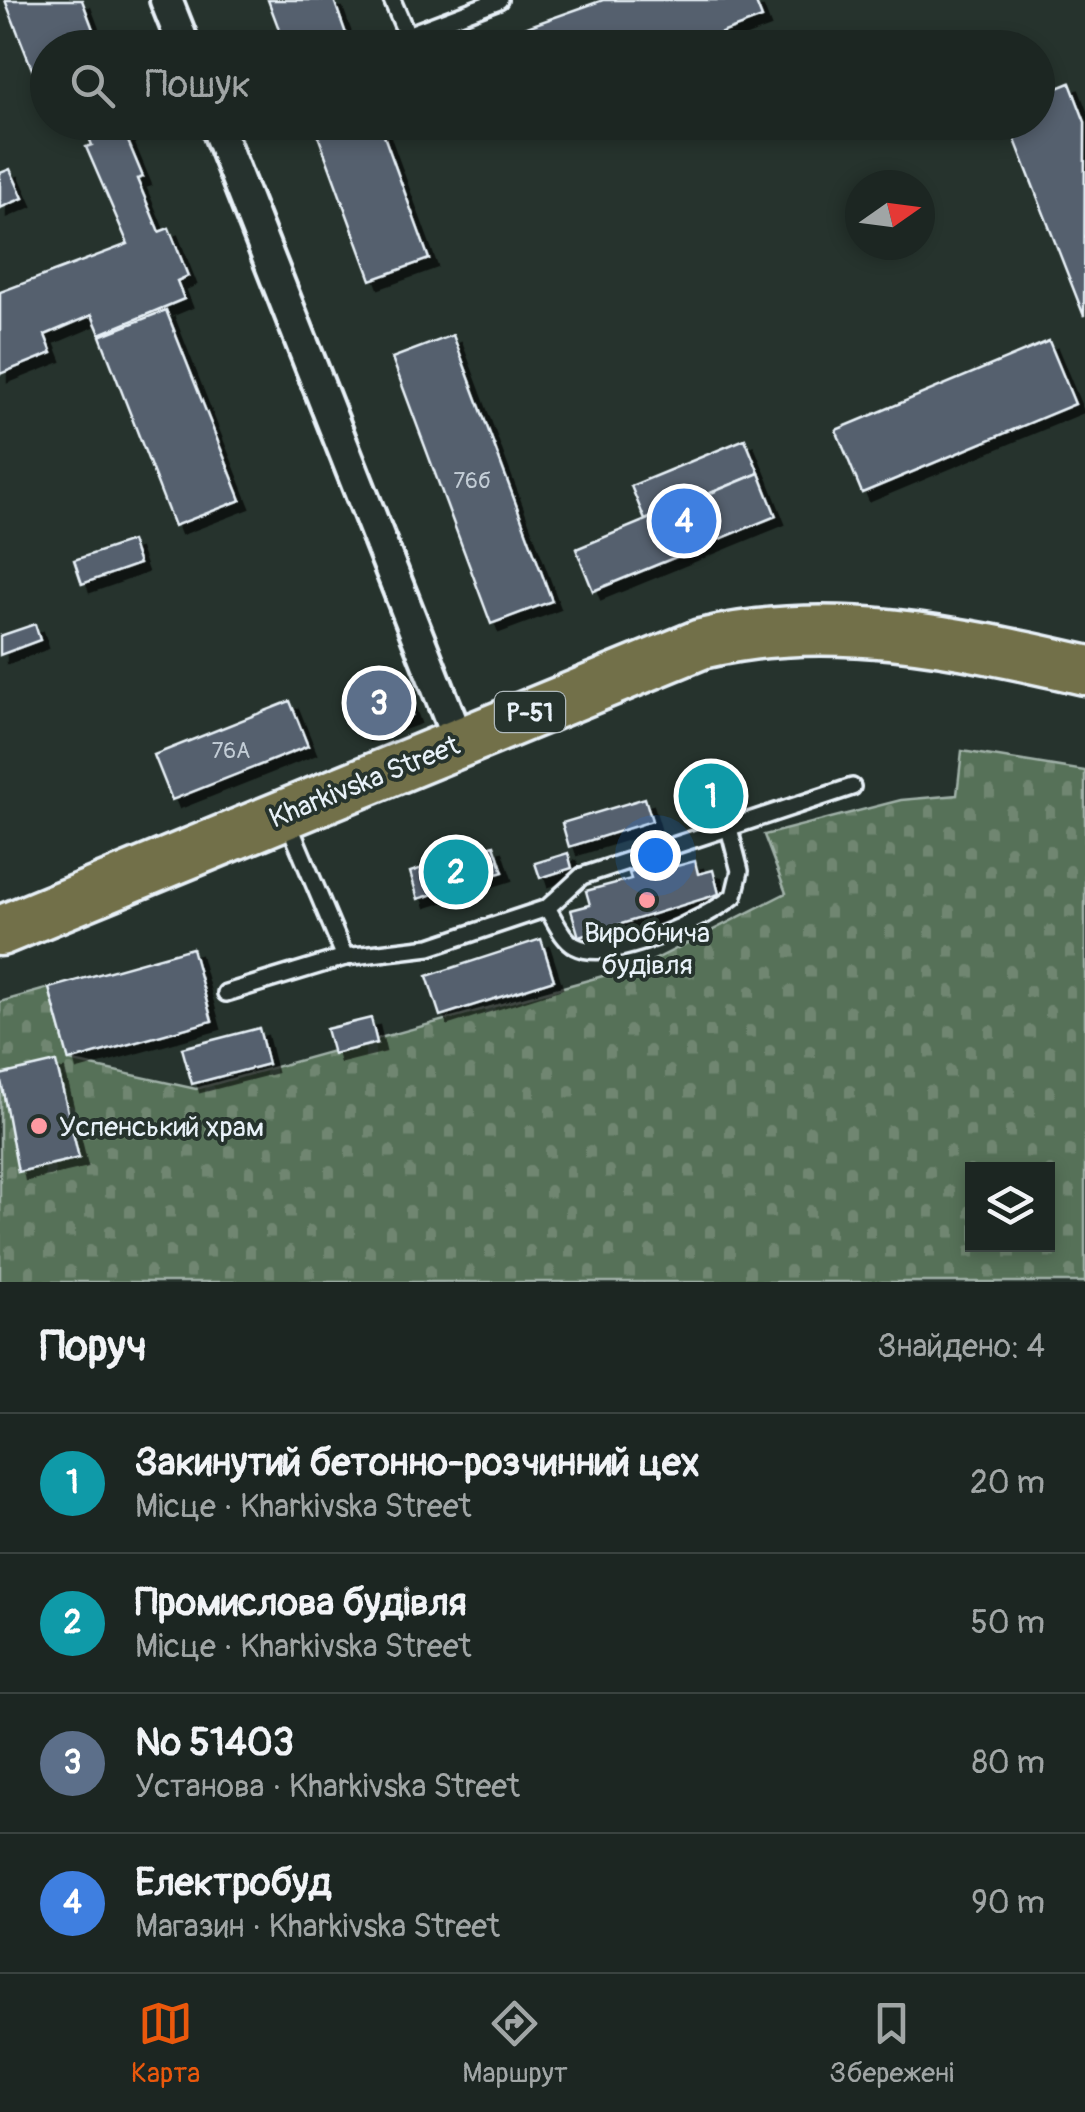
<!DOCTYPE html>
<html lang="uk">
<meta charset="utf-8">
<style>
:root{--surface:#1c2622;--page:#29322f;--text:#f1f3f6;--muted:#a0a5a5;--line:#3a4340;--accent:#ea580c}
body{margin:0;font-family:Pangolin,sans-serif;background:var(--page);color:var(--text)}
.controls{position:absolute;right:30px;bottom:30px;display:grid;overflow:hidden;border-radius:0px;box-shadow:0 5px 15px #0003}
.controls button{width:90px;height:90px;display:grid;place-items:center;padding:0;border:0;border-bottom:2px solid var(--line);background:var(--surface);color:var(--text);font:50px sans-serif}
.compass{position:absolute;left:845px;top:170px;width:90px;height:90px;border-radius:50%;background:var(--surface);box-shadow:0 5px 15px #0003;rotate:76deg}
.you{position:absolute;left:655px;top:855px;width:35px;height:35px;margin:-25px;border:8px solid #fff;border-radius:50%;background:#1a73e8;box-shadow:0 0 0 15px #1a73e833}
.badge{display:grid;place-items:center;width:65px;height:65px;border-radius:50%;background:var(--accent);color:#fff;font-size:32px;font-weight:700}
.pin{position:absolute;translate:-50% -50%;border:5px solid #fff;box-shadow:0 2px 10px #0006}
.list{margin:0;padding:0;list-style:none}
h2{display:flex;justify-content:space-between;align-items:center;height:130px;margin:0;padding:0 40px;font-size:42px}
h2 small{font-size:32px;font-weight:400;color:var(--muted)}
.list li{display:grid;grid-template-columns:65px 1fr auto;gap:30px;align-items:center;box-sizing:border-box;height:140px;padding:0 40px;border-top:2px solid var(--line)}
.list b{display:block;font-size:38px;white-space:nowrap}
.list p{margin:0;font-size:32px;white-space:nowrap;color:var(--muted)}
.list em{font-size:32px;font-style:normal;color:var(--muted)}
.icon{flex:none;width:55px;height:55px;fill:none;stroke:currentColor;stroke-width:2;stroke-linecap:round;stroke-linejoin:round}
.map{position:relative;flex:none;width:1085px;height:1282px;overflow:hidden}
.search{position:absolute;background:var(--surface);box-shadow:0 5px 15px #0003;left:30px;right:30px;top:30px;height:110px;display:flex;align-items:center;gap:25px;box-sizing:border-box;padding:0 35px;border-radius:55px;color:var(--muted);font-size:38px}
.sheet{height:690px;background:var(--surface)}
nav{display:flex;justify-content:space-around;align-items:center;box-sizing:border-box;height:140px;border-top:2px solid var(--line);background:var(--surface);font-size:28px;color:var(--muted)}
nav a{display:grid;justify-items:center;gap:5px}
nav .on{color:var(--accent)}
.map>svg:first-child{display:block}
</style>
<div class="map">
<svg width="1085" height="1282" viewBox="0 0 1085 1282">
<defs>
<pattern id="cemetery-stones" width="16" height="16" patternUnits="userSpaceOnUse" patternTransform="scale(2.5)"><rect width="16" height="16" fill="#577158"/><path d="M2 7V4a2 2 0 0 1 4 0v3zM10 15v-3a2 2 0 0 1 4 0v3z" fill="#6f8671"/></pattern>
<filter id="shadow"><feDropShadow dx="8" dy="8" stdDeviation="0" flood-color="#0009"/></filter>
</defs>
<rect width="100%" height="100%" fill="#26332d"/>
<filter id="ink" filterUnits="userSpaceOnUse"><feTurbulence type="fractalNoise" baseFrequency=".01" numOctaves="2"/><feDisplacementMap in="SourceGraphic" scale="20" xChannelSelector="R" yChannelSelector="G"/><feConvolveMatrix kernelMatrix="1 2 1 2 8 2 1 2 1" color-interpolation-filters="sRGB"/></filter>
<g filter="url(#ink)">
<path fill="url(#cemetery-stones)" stroke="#a0b1a8" stroke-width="2.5" fill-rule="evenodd" d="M962,751L1085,771V1282H0V1002L49,988L69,1061L196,1089L646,964L786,893L764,835L901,800L957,795ZM972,1170H1048V1244H972Z"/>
<g fill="#54616e" stroke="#e8f1f8" stroke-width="2.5" filter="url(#shadow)">
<polygon points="5,0 82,0 100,48 48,48 48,110"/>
<polygon points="268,0 334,0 351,48 286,48"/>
<polygon points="603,0 755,0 762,18 681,48 480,48 479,44"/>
<polygon points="1070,83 1085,122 1084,316 1008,122 1038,122 1038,96"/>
<polygon points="92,122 133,122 136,130 125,134 143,177 137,179 159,232 169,228 188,276 177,281 184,299 100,334 92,315 45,335 52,353 0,374 0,292 128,244 86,147 92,145 84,126"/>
<polygon points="313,122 379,122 429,259 371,280"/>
<polygon points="10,169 23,198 0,208 0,173"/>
<polygon points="166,310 241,500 174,526 100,336"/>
<polygon points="453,335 552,601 491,624 392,358"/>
<polygon points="1049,341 1075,404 862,493 836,430"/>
<polygon points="745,439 759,473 645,520 631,486"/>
<polygon points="759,473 776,516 593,591 576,549"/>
<polygon points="131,541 139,564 82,584 74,560"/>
<polygon points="35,624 40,640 0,655 0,636"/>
<polygon points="396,673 412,715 362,733 347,692"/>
<polygon points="290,701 308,746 172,800 154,755"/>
<polygon points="719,775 731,808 703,818 692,784"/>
<polygon points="645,798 652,821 569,847 562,823"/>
<polygon points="494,845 503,872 418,899 410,872"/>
<polygon points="568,853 572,868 540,878 535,863"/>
<polygon points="695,861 698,874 713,870 719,894 579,937 571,910 590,905 586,891 631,879 629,873 653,866 655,872"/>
<polygon points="541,939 554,980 440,1016 427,976"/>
<polygon points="192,948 212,1021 69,1061 49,988"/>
<polygon points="371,1018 377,1043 333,1054 326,1029"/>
<polygon points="259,1028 268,1064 192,1084 182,1048"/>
<polygon points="56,1062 79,1158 18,1172 0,1075"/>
</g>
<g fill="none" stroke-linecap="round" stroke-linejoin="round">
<defs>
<g id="lane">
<polyline points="392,0 407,35 499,0"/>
<polyline points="286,817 345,957 430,947 547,908 582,876 852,787"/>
<path d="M547,908C555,920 562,939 575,946C610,965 706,919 734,896L740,871L729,828"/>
<polyline points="226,993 345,957"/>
</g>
<g id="street">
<polyline points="166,0 185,48"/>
<polyline points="215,122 459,742"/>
</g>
<path id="primary" d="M0,931L701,644C830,613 958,641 1085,670"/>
</defs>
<use href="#lane" stroke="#e8f1f8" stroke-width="22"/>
<use href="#street" stroke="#e8f1f8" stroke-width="38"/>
<use href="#primary" stroke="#e8f1f8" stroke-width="55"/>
<use href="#lane" stroke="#26332d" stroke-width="15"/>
<use href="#street" stroke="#26332d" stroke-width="30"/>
<use href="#primary" stroke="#726f4a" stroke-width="48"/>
</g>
</g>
<g fill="#ff9aa2" stroke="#26332d" stroke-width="4">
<circle cx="647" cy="900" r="10"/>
<circle cx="39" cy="1126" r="10"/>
</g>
<g text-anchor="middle" stroke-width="8" stroke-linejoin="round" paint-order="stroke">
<g font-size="22" fill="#c3cdd6">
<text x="472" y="488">76б</text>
<text x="231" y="758">76А</text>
</g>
<rect fill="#26332d" stroke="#aeb8bb" stroke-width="2.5" x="495" y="692" width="70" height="40" rx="8"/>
<g font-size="25" font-weight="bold" fill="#e8f1f8">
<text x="530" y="721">Р-51</text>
</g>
<g font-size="28" fill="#e8f1f8" stroke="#26332d">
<text transform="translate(364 781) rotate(-22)" y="10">Kharkivska Street</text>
</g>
<g font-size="28" fill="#e8f1f8" stroke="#26332d">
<text x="647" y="942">Виробнича<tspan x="647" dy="32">будівля</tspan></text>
<text x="59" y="1136" text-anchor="start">Успенський храм</text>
</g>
</g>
</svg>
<div class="controls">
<button><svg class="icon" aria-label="layers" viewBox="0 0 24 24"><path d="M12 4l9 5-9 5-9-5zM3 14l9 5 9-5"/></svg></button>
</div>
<svg class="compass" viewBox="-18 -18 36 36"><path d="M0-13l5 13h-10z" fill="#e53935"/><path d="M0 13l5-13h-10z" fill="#a0a5a5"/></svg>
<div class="you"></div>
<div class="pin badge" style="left:711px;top:796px;background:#0f9aa8">1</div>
<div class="pin badge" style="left:456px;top:872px;background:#0f9aa8">2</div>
<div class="pin badge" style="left:379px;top:703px;background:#5c6f8a">3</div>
<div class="pin badge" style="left:684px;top:521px;background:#3f7fe0">4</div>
<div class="search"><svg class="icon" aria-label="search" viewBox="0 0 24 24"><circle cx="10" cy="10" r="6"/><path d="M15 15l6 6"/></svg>Пошук</div>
</div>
<section class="sheet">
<h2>Поруч<small>Знайдено: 4</small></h2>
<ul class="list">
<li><span class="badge" style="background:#0f9aa8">1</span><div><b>Закинутий бетонно-розчинний цех</b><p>Місце · Kharkivska Street</p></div><em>20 m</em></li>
<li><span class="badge" style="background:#0f9aa8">2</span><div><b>Промислова будівля</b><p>Місце · Kharkivska Street</p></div><em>50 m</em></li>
<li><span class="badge" style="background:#5c6f8a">3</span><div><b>№ 51403</b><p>Установа · Kharkivska Street</p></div><em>80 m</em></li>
<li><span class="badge" style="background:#3f7fe0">4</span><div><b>Електробуд</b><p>Магазин · Kharkivska Street</p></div><em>90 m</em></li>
</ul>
</section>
<nav>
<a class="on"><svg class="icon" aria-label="map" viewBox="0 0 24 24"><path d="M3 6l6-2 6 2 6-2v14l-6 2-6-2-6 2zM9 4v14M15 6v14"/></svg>Карта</a>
<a><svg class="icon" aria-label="directions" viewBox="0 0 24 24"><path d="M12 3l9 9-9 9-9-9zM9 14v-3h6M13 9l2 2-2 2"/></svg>Маршрут</a>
<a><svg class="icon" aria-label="saved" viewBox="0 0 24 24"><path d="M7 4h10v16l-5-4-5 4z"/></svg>Збережені</a>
</nav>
